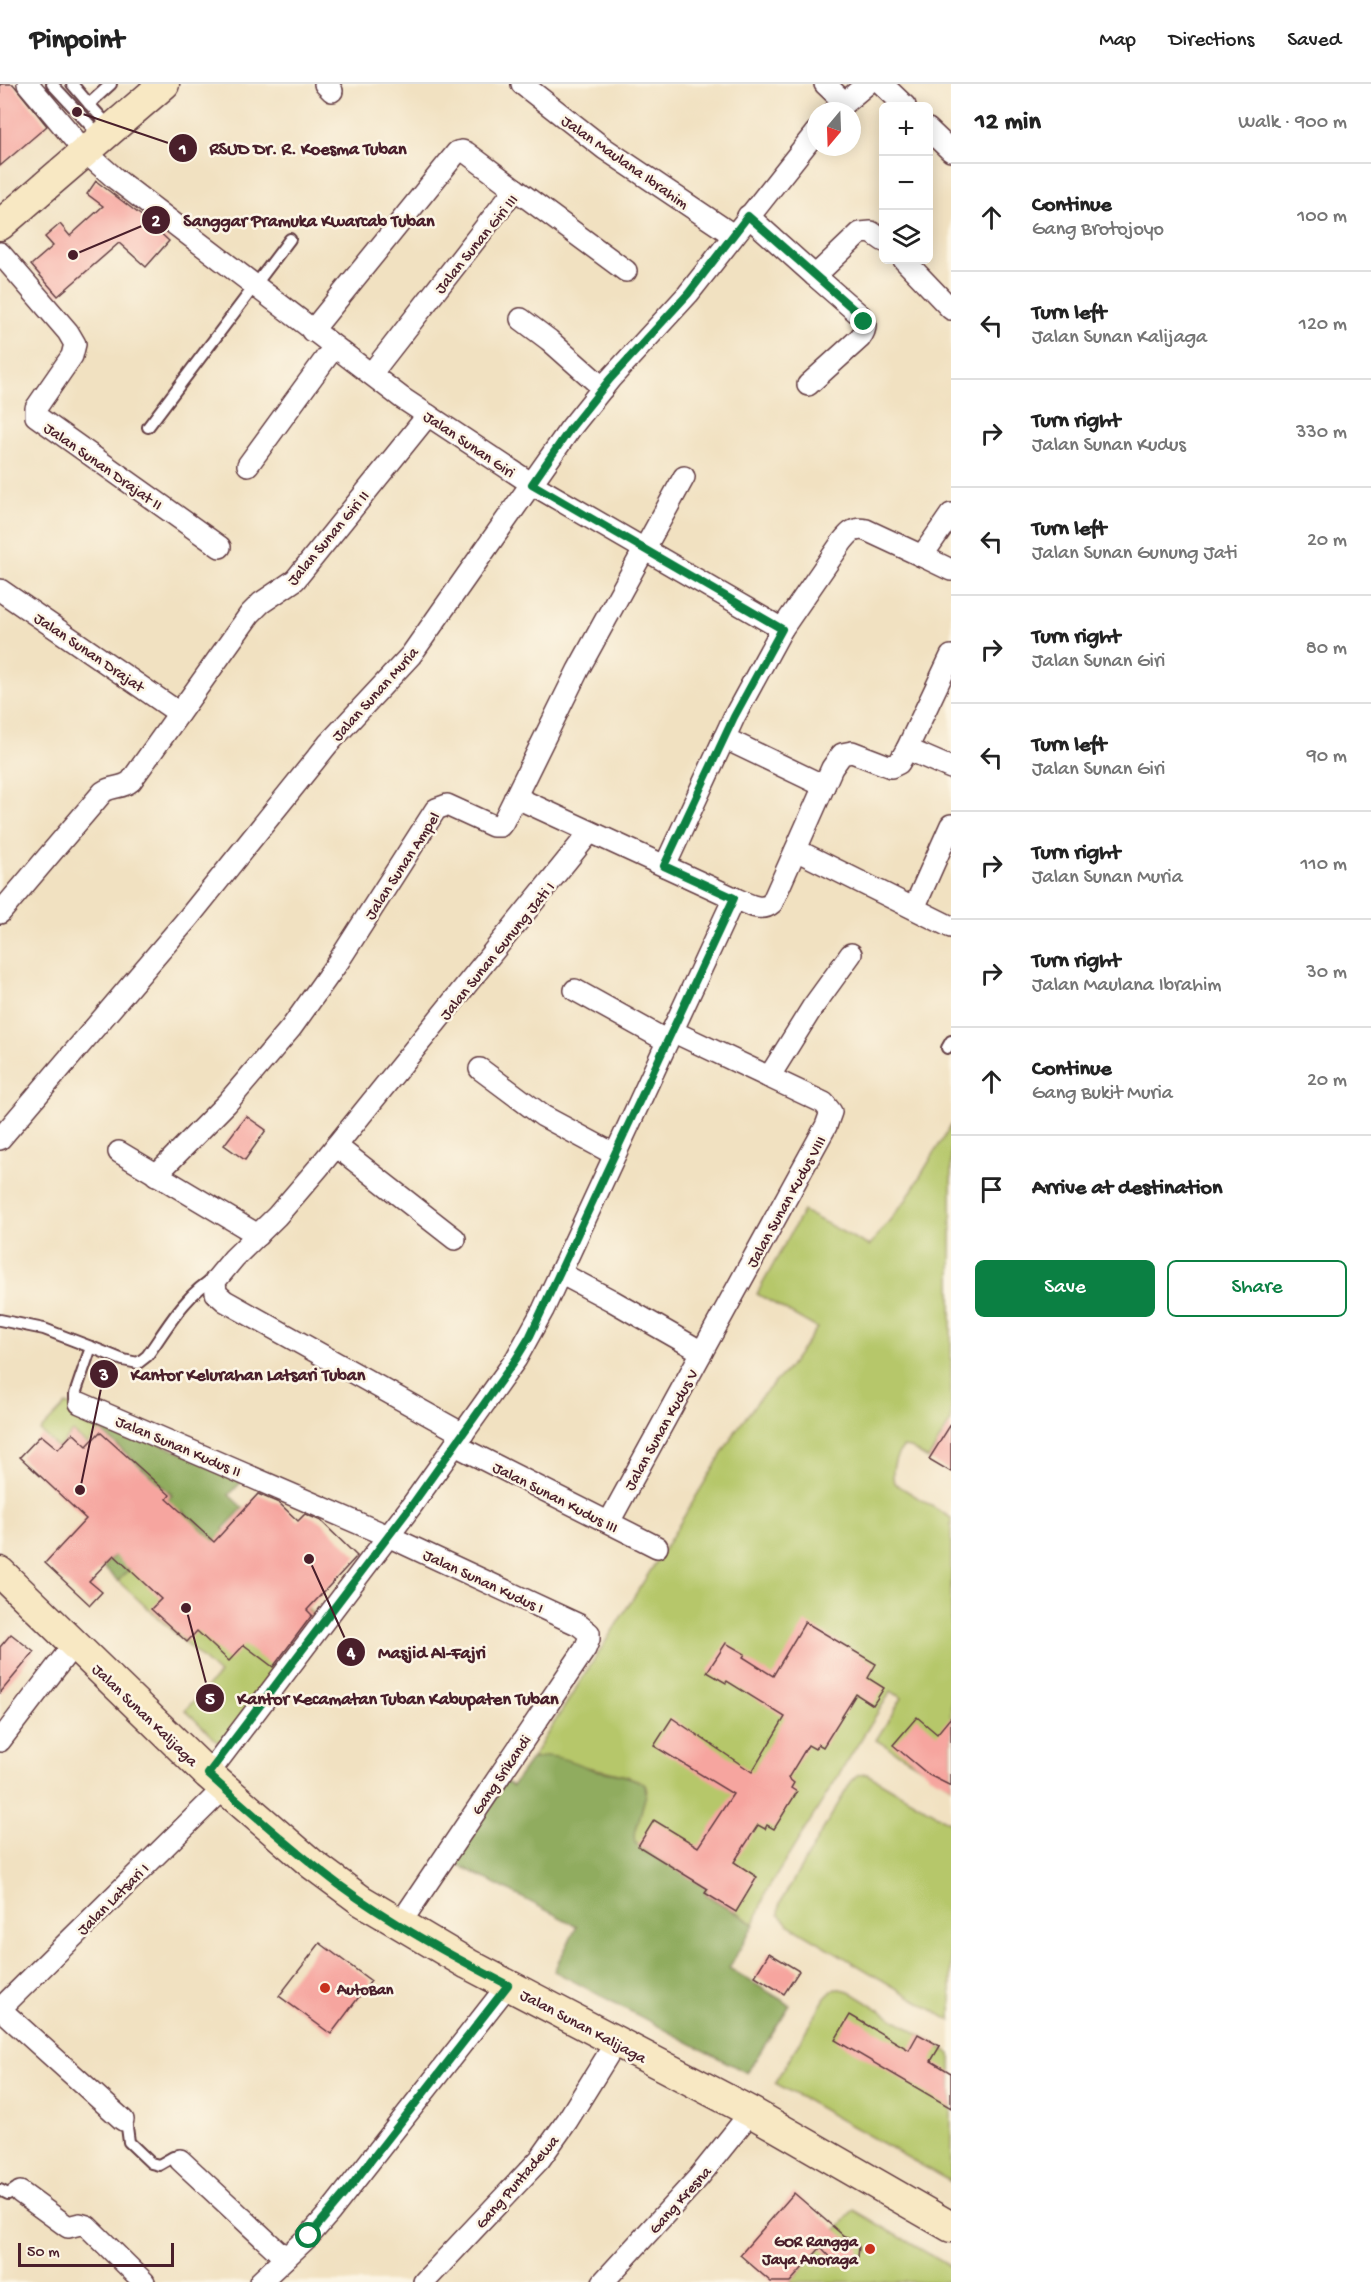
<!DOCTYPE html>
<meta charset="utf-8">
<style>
:root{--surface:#fff;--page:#f6f6f6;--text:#222;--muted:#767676;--line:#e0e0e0;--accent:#0b8043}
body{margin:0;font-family:"Gochi Hand",sans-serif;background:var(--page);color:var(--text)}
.controls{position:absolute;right:18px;top:18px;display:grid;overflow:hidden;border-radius:9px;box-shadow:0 3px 15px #0003}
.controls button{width:54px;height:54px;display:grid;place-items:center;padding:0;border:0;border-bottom:2px solid var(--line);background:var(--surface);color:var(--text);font:30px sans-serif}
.compass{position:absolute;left:807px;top:18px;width:54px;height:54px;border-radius:50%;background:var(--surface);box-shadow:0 3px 15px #0003;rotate:199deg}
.scale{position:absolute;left:18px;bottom:15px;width:156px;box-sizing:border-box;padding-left:6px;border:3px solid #4a1f2b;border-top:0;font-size:16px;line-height:21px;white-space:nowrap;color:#4a1f2b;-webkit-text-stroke:4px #fcf5e5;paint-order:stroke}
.stop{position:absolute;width:18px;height:18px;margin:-14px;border:4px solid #0b8043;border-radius:50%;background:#fff}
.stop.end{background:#0b8043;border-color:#fff;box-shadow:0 2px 6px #0008}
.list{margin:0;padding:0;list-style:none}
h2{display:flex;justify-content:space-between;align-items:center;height:78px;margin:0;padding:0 24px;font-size:26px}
h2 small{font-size:20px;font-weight:400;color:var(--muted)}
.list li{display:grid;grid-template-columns:39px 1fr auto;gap:18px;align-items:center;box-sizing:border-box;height:108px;padding:0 24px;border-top:2px solid var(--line)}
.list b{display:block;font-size:22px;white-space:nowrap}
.list p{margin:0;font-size:20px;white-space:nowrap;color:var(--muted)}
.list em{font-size:20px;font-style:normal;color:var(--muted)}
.actions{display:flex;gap:12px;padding:18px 24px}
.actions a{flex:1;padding:14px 0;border:2px solid var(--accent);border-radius:9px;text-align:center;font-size:21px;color:var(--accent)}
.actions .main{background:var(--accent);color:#fff}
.icon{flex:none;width:33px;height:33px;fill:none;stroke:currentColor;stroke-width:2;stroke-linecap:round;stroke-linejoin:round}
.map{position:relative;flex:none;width:951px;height:2198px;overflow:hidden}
header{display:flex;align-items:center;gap:36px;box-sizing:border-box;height:84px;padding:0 30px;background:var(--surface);border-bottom:2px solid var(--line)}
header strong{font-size:28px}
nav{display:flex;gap:33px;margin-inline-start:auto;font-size:21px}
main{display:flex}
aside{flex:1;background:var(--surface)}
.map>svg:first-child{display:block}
</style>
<header>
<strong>Pinpoint</strong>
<nav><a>Map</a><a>Directions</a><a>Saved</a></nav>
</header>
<main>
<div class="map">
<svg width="951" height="2198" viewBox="0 0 951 2198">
<rect width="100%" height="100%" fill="#fcf5e5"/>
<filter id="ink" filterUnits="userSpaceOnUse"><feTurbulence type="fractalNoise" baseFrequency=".0167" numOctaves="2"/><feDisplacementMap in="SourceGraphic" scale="12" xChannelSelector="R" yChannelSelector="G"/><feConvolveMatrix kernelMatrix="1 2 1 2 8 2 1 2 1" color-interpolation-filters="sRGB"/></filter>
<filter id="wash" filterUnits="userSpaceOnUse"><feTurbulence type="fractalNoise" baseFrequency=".008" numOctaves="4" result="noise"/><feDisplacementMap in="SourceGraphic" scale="24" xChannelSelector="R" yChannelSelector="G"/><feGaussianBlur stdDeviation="1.35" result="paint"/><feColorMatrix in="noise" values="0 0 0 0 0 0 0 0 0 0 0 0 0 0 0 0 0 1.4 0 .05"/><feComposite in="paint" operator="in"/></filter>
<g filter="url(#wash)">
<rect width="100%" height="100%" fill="#f1e1c1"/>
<g fill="#b6c76a" stroke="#80734a" stroke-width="1.5">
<path d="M951,1041V1337L928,1375L910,1364L903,1363C894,1374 891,1386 894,1399L951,1434V1702L876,1656L902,1614L891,1607L766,1808L754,1840L705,1809L708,1804L635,1759L634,1753L646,1710C647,1707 647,1704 645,1701C637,1689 553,1678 535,1674L530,1677L668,1459L735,1348L760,1314L788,1285L817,1244L757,1210L803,1127L869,1162L906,1116Z"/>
<polygon points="66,1320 108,1338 87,1360 73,1348 58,1364 40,1347"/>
<polygon points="183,1427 226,1467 236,1457 318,1535 221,1661 185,1626 219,1590 118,1497"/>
<polygon points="867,1690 951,1739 951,1937 788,1840 779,1831 780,1819 851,1698 858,1691"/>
<polygon points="835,1904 849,1907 951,1970 951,2098 775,1999 825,1914"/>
<polygon points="854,2126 951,2183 951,2198 790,2198"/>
</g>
<g fill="#90ac5e" stroke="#6d6644" stroke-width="1.5">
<polygon points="108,1338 244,1395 229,1411 243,1424 223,1445 236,1457 226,1467 183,1427 118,1497 103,1483 172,1411 100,1346"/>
<path d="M545,1672C563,1672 578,1681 595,1686C613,1690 629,1690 645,1701L646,1710L634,1753L635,1759L708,1805L705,1810L754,1840L729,1884L790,1921L747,1989L554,1887L577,1842L449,1776L502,1696L512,1702L530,1677Z"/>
</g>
<g id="blocks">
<g fill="#f6a59f">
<polygon points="0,0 13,0 47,42 0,82"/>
<polygon points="96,97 143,133 169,157 146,183 119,159 58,212 31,181 53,162 45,153 60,140 70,152 103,122 87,110"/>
<polygon points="246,1032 266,1046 245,1076 224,1061"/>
<polygon points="951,1340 951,1388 929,1375"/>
<polygon points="100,1348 170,1411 167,1415 214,1458 258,1410 279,1419 298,1437 305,1430 321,1437 357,1472 307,1526 312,1531 273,1583 244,1561 229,1577 197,1547 187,1558 151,1525 161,1515 114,1471 89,1497 102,1508 90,1521 45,1479 86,1435 20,1373 41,1351 58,1365 73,1349 87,1362"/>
<polygon points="805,1538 876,1580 868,1594 884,1604 873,1621 856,1610 823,1663 818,1660 815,1665 808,1661 788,1694 794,1699 791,1704 797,1708 774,1745 767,1741 765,1745 758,1741 734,1778 757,1793 736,1828 705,1809 708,1805 638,1762 654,1736 698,1763 733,1710 654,1662 672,1634 752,1688 785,1633 727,1597 726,1599 707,1588 726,1559 745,1570 743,1573 773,1592"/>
<polygon points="11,1550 34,1568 0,1609 0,1563"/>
<polygon points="917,1633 937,1650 951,1633 951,1702 929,1691 893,1661"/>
<polygon points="320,1859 371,1897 331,1950 279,1912"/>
<polygon points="769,1869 799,1887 784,1910 755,1892"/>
<polygon points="850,1931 909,1966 918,1950 940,1962 931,1977 951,1989 951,2024 835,1956"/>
<polygon points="794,2109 844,2152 853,2155 859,2163 858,2173 847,2182 838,2181 821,2163 790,2198 771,2198 740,2171"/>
</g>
</g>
</g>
<g filter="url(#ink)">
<use href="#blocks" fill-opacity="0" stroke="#633c42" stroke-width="1.5"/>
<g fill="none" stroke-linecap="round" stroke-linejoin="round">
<defs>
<g id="lane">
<polyline points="52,0 101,53"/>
<polyline points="72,0 89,20"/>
<polyline points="110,43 89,20 111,0"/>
<polyline points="148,343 290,155"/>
<polyline points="947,964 951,957"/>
<polyline points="0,1236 44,1245 91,1263 75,1310 75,1314 80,1319"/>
<path d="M91,1263L123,1276L138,1279L147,1272C167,1244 185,1210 216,1193"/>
<polyline points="123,2036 127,2043 129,2058 151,2079 159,2081 173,2073 180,2076"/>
<polyline points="0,2106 8,2110 14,2106 20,2108"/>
</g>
<g id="street">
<polyline points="28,0 85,68 117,96 402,314 532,400 782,545 734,633 665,782"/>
<polyline points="325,0 332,7"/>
<polyline points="522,0 605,65 733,151"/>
<polyline points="825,0 844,18"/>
<polyline points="882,0 905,22"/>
<polyline points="835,27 867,0"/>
<polyline points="928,45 951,67"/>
<polyline points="748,132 815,192 860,149 871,148 884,157"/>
<polyline points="0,169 68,248 75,260 72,272 36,324 36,332 220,463"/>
<polyline points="904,176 951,225"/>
<polyline points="521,235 549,256 603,304"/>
<polyline points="312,247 457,68 462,67 467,69 515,105"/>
<polyline points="371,290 515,105 626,187"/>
<path d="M808,301L860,254C866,246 867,239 860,231L815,192"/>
<polyline points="248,381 334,263"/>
<polyline points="922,472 951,486"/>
<polyline points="0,506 179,629"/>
<path d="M782,545L842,458C849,449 854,443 866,446L922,472L951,430"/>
<polyline points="724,654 824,702"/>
<polyline points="907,665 951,572"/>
<polyline points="515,713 734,814"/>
<polyline points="796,766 951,843"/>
<polyline points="914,824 951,741"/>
<path d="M0,829L103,708C113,701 122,705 131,697L250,530L261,519L295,496L428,331"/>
<polyline points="575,906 667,957"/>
<polyline points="672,947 824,1019 831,1028 826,1042 702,1268"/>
<polyline points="480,985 543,1032 614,1070"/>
<polyline points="769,993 812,924 851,870"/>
<polyline points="0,1055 189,833 328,660 411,571 570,345 610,295 688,210 816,48"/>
<polyline points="336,1062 455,1155"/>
<polyline points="119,1068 258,1151"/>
<polyline points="156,1091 227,1019 291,944 338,878 436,725 447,721 493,742 500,742 503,738 578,586 684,393"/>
<polyline points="560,1189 611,1216 702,1268 609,1438"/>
<polyline points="80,1319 388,1452 579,1541 589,1549 589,1555 585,1565 399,1841"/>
<polyline points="463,1350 225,1217 216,1209 215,1197 234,1174 277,1132 319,1083 590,748"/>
<polyline points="455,1361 657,1463"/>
<polyline points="0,1657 74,1560"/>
<path d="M208,1690L412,1421L516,1275L543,1226L734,814C746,819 761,829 772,819L832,684L842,670L852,668L891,683L899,679L907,665L951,684"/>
<polyline points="0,1925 224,1704"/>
<polyline points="0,1925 123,2036"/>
<polyline points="180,2076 285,2174"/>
<polyline points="20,2108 68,2143 80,2140 87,2142 144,2198"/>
<polyline points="260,2198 309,2152 330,2128 508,1901"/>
<polyline points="424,2198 540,2075 567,2037 616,1958"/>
<polyline points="603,2198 698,2094 751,2028"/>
</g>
<g id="secondary">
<polyline points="0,141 164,0"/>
<polyline points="0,1488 208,1690 312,1780 362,1817 468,1880 751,2028 951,2143"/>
</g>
</defs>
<use href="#lane" stroke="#633c42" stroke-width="14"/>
<use href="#street" stroke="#633c42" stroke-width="24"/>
<use href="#secondary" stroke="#633c42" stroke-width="33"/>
<use href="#lane" stroke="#fff" stroke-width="10"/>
<use href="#street" stroke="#fff" stroke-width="21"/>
<use href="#secondary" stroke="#f8e8c3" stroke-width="30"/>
</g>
</g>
<g fill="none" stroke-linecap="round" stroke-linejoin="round" filter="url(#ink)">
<path stroke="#0b8043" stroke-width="8" d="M309,2152L351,2102L508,1901C450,1871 391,1839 338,1800C293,1766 250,1728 208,1690L412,1421L516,1275L530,1252L734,814L664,782L734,633L782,545L532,400L570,345L610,295L688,210L748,132L860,231L864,238"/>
</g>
<g fill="#c8321e" stroke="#fcf5e5" stroke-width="2">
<circle cx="325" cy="1904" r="6"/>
<circle cx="870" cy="2165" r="6"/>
</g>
<g text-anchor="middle" stroke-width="5" stroke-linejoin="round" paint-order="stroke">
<g font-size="16" fill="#4a1f2b" stroke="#fcf5e5">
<text transform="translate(626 77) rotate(35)" y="6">Jalan Maulana Ibrahim</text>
<text transform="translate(475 159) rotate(-51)" y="6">Jalan Sunan Giri III</text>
<text transform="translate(470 359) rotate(34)" y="6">Jalan Sunan Giri</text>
<text transform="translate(104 381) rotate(35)" y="6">Jalan Sunan Drajat II</text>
<text transform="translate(327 453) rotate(-50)" y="6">Jalan Sunan Giri II</text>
<text transform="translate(90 567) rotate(34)" y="6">Jalan Sunan Drajat</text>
<text transform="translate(374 609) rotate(-48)" y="6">Jalan Sunan Muria</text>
<text transform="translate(401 781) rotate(-57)" y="6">Jalan Sunan Ampel</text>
<text transform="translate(496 866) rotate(-51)" y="6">Jalan Sunan Gunung Jati I</text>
<text transform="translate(785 1117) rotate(-61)" y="6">Jalan Sunan Kudus VIII</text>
<text transform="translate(660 1345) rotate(-61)" y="6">Jalan Sunan Kudus V</text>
<text transform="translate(179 1361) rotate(23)" y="6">Jalan Sunan Kudus II</text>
<text transform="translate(556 1412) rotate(27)" y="6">Jalan Sunan Kudus III</text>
<text transform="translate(484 1496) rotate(25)" y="6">Jalan Sunan Kudus I</text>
<text transform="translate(146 1630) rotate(44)" y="6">Jalan Sunan Kalijaga</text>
<text transform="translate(500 1690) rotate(-56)" y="6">Gang Srikandi</text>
<text transform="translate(112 1814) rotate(-45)" y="6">Jalan Latsari I</text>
<text transform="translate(584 1941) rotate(28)" y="6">Jalan Sunan Kalijaga</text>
<text transform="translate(516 2097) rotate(-49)" y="6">Gang Puntadewa</text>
<text transform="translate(679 2115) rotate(-48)" y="6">Gang Kresna</text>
</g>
<g font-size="16" font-weight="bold" fill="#4a1f2b" stroke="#fcf5e5" text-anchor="start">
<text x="337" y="1910">AutoBan</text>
<text x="858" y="2162" text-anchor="end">GOR Rangga<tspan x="858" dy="18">Jaya Anoraga</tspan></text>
</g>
</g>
<path fill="none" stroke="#4a1f2b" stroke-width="2" d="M77 28L183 64M73 171L156 136M80 1406L104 1290M309 1475L351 1568M186 1524L210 1614"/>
<g fill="#4a1f2b" stroke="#fcf5e5" stroke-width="2">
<circle cx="77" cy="28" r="6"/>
<circle cx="73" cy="171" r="6"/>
<circle cx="80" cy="1406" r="6"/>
<circle cx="309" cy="1475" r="6"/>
<circle cx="186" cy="1524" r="6"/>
<circle cx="183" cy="64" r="15"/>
<circle cx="156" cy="136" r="15"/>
<circle cx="104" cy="1290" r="15"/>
<circle cx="351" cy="1568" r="15"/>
<circle cx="210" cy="1614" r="15"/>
</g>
<g font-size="18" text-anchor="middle" font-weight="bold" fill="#fff">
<text x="183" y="70">1</text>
<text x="156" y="142">2</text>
<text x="104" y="1296">3</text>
<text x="351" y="1574">4</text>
<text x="210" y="1620">5</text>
</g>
<g font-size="18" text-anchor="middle" font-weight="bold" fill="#4a1f2b" stroke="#fcf5e5" stroke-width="5" stroke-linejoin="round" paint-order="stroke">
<text x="308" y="70">RSUD Dr. R. Koesma Tuban</text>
<text x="309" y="142">Sanggar Pramuka Kwarcab Tuban</text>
<text x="248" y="1296">Kantor Kelurahan Latsari Tuban</text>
<text x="432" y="1574">Masjid Al-Fajri</text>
<text x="398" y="1620">Kantor Kecamatan Tuban Kabupaten Tuban</text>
</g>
</svg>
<div class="controls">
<button>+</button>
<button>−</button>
<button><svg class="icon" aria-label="layers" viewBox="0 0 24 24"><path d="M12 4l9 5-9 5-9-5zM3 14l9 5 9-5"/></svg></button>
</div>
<svg class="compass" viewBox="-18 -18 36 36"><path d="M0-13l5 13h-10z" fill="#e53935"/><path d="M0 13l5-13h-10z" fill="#767676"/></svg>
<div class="scale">50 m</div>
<div class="stop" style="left:309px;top:2152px"></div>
<div class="stop end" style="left:864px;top:238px"></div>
</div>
<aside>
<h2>12 min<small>Walk · 900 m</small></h2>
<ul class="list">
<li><svg class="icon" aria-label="ahead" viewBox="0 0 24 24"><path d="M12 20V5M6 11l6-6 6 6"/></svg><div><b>Continue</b><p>Gang Brotojoyo</p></div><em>100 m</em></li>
<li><svg class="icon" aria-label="left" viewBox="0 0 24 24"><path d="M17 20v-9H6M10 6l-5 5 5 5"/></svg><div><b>Turn left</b><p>Jalan Sunan Kalijaga</p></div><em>120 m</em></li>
<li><svg class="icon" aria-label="right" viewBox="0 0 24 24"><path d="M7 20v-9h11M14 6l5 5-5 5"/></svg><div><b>Turn right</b><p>Jalan Sunan Kudus</p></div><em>330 m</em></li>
<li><svg class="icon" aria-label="left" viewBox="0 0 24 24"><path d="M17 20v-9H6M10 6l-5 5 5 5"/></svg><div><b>Turn left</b><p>Jalan Sunan Gunung Jati</p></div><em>20 m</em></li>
<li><svg class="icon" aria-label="right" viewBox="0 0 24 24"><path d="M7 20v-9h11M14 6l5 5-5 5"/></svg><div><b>Turn right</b><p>Jalan Sunan Giri</p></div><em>80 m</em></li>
<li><svg class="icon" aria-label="left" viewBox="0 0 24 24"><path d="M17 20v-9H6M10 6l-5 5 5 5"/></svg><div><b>Turn left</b><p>Jalan Sunan Giri</p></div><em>90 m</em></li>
<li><svg class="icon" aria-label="right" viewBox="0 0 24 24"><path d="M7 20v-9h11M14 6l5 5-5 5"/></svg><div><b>Turn right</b><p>Jalan Sunan Muria</p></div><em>110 m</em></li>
<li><svg class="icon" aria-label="right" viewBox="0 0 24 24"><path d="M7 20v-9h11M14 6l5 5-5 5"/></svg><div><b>Turn right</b><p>Jalan Maulana Ibrahim</p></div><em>30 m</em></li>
<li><svg class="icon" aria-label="ahead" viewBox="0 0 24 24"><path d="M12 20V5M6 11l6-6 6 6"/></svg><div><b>Continue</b><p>Gang Bukit Muria</p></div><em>20 m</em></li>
<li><svg class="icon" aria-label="arrive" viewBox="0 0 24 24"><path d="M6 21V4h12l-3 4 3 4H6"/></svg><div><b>Arrive at destination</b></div></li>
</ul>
<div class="actions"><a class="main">Save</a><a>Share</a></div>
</aside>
</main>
